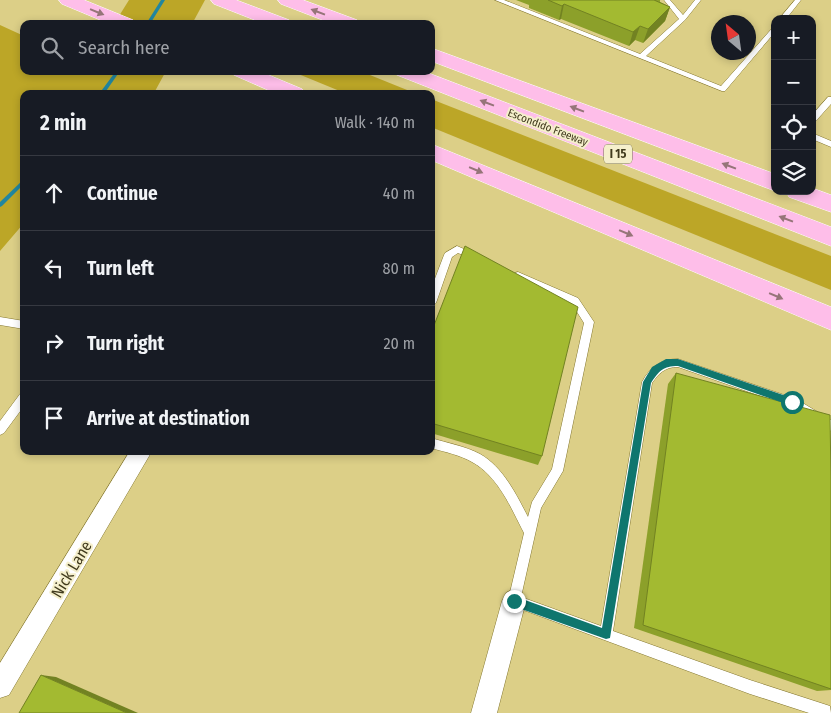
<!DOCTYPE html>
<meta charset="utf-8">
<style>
:root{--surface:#171b24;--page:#242831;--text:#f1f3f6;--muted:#9ea1a6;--line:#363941}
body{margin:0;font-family:"Fira Sans Condensed",sans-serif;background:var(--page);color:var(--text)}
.controls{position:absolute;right:15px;top:15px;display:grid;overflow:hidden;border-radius:10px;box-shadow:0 2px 8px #0003}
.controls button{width:45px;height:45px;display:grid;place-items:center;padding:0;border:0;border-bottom:1px solid var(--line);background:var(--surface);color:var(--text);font:25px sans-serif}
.compass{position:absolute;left:711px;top:15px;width:45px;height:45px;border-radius:50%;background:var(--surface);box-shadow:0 2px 8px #0003;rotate:331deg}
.stop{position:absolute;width:15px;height:15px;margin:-11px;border:4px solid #0f766e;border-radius:50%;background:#fff}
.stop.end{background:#0f766e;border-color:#fff;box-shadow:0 1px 5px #0008}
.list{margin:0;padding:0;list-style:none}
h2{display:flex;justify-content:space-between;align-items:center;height:65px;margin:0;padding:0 20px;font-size:21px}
h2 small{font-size:16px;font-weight:400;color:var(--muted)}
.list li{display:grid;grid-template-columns:32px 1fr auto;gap:15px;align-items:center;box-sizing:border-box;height:75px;padding:0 20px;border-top:1px solid var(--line)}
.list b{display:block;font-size:19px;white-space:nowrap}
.list em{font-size:16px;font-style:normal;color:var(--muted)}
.icon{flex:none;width:28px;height:28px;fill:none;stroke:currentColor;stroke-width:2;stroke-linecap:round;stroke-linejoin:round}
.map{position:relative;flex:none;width:831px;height:713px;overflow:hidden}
.search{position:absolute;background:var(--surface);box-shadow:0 2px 8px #0003;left:20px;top:20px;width:415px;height:55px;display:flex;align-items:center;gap:12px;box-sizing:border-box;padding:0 18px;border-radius:10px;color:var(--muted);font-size:19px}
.panel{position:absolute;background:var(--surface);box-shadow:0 2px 8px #0003;left:20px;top:90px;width:415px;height:365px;border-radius:10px}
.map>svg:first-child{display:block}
</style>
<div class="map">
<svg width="831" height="713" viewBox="0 0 831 713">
<rect width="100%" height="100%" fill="#dccf87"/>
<g fill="#bca627">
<polygon points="129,0 205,0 192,24 114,24"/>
<polygon points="0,25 24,36 24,71 166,71 154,93 24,94 24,223 0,251"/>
<polygon points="291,71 360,71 417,94 347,94"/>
<polygon points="431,99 831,256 831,290 431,127"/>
</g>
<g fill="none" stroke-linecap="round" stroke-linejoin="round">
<g fill="#21869f" fill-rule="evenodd">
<polygon points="161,0 165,0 150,24 146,24"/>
<polygon points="116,71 120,71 104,94 99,94"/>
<polygon points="24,179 24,184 2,206 0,207 0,202"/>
</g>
<defs>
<g id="lane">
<polygon points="495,0 504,0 640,54 679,19 664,0 670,0 683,15 695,0 701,0 685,20 646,56 721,86 775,25 775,32 725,91 722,91"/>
<polygon points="795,0 801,0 786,19 779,19"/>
<polygon points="828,97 831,97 831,104 815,122 812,122 812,115"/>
<polygon points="812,133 831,141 831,147 812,139"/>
<polygon points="457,246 478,255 480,257 475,260 458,253 452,257 436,303 431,307 431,289 444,255 445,253"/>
<path d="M518,272L578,298L594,322L563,471L541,508L521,597L601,626L642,382C650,367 661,359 678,359L796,399L831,420V431L789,406L678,367C665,367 659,373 652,383L613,631L750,680L830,706L831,713H809L750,694L510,605L508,601L524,533C511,508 498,476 472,462C460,455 445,452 431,448V438C447,443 465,446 480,454C503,467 516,494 528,517L532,502L552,469L584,323L572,304L515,279L513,276L515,273Z"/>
<polygon points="0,317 24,321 24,329 0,325"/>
<polygon points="24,392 24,406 4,433 0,435 0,421 20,394"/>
</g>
<g id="street">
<polygon points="130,451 152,451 9,695 0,698 0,663"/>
<polygon points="514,589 522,593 526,601 497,713 471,713 502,601 506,593"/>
</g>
<g id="highway">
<polygon points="59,0 84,0 133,20 135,24 110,24 62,4"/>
<polygon points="211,0 236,0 289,20 291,24 265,24 214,4"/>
<polygon points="278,0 303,0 357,20 359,24 333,24 281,4"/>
<polygon points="431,48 775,174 775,191 431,61"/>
<polygon points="231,71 259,71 302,89 305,94 277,94 234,75"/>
<polygon points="394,71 423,71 831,227 831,246 397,75"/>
<polygon points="431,144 831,307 831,330 431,160"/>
<polygon points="812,188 831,195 831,212 789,197 786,191 812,191"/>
</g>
</defs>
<use href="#lane" stroke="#847730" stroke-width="1"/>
<use href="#street" stroke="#847730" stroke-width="1"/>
<use href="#highway" stroke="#fff" stroke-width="1"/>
<use href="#lane" fill="#fff" fill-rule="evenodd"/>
<use href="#street" fill="#fff" fill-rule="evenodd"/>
<use href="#highway" fill="#febee9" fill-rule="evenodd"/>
</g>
<g fill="#8ca02a">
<polygon points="516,0 660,0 660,2 670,7 665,21 643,43 635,40 629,46 561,19 559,20 529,8 529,5"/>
<polygon points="431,333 542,456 538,465 431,433"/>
<polygon points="676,373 831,480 831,690 817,691 634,628 668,384"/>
</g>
<g fill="#728222">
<polygon points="564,4 561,19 559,20 562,6"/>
<polygon points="670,7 665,21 643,43 648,29"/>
<polygon points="640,26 635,40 629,46 633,32"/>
<polygon points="41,675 56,677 138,713 127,713"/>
</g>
<g fill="#a3ba31" stroke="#728222">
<polygon points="548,0 654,0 670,7 648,29 640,26 633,32 564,4 562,6"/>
<polygon points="465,246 578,307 542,456 431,423 431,333"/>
<polygon points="676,373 830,415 831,480 831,689 643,625"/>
<polygon points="41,675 127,713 19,713"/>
</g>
<defs><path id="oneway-solid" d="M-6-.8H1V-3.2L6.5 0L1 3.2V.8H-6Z" transform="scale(1.25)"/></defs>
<g fill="#967579">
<use href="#oneway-solid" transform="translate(97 12) rotate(22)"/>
<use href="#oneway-solid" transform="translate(318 12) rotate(-159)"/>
<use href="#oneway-solid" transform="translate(487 103) rotate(-159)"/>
<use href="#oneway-solid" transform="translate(577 109) rotate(-159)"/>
<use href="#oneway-solid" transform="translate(729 166) rotate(-159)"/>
<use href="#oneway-solid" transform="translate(476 170) rotate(23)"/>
<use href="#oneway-solid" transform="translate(786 219) rotate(-159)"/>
<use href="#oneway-solid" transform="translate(626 233) rotate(23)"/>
<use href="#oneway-solid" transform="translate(776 296) rotate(23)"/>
</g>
<path fill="#0f766e" d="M666,359H678L792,398L796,402L792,406L678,366C663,366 659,371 651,383L610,638L606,639L510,605L509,601L514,596L602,628L643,382L652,367Z"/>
<g text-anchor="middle" stroke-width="4" stroke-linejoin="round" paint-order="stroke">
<g font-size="11" fill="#403a1d" stroke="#f5efcc">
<text transform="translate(548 127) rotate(21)" y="4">Escondido Freeway</text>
</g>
<rect fill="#f5efcc" stroke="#767052" stroke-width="1" x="604" y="144.5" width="28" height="19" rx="4"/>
<g font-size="12" font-weight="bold" fill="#403a1d">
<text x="618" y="158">I 15</text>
</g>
<g font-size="16" fill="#403a1d" stroke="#f5efcc">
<text transform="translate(71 569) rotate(-59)" y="6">Nick Lane</text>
</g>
</g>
</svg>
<div class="controls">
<button>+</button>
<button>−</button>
<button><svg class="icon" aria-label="locate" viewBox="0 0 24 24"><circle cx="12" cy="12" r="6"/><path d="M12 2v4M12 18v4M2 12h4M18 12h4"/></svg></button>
<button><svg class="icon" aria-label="layers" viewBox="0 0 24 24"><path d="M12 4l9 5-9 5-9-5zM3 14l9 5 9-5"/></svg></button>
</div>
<svg class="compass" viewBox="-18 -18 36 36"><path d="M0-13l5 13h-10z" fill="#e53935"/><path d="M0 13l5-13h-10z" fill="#9ea1a6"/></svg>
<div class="stop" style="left:792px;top:402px"></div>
<div class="stop end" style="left:514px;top:601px"></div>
<div class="search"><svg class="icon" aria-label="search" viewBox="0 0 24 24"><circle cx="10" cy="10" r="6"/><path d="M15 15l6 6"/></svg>Search here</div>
<section class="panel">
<h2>2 min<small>Walk · 140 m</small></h2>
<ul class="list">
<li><svg class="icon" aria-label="ahead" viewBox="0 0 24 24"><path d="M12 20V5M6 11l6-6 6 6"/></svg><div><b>Continue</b></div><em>40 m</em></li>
<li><svg class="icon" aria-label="left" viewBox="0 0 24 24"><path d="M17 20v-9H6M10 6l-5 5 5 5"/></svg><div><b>Turn left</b></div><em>80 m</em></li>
<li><svg class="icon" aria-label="right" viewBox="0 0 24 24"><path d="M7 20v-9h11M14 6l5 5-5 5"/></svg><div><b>Turn right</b></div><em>20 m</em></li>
<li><svg class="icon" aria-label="arrive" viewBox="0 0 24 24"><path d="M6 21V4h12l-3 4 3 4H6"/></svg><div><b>Arrive at destination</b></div></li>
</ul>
</section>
</div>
